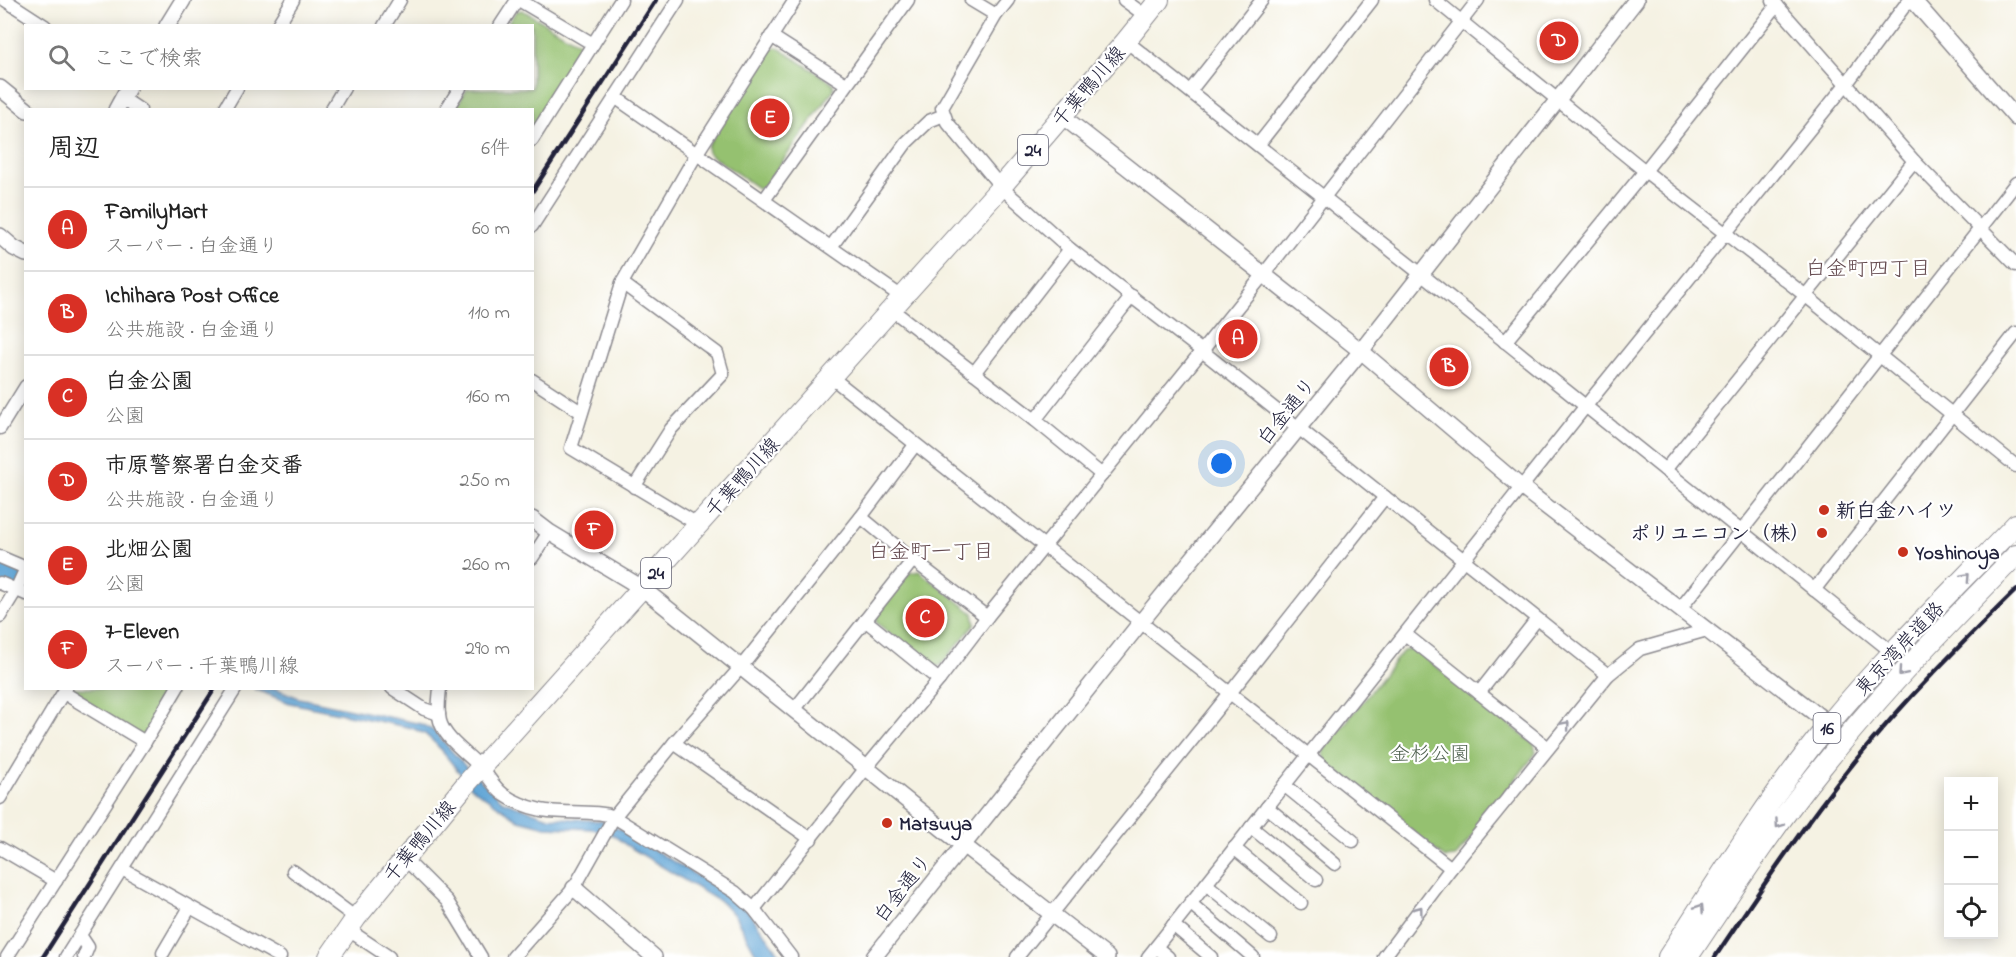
<!DOCTYPE html>
<html lang="ja">
<meta charset="utf-8">
<style>
:root{--surface:#fff;--page:#f6f6f6;--text:#222;--muted:#767676;--line:#e0e0e0;--accent:#d93025}
body{margin:0;font-family:"Indie Flower","Klee One",sans-serif;background:var(--page);color:var(--text)}
.controls{position:absolute;right:18px;bottom:18px;display:grid;overflow:hidden;border-radius:0px;box-shadow:0 3px 15px #0003}
.controls button{width:54px;height:54px;display:grid;place-items:center;padding:0;border:0;border-bottom:2px solid var(--line);background:var(--surface);color:var(--text);font:30px sans-serif}
.you{position:absolute;left:1222px;top:464px;width:21px;height:21px;margin:-15px;border:4px solid #fff;border-radius:50%;background:#1a73e8;box-shadow:0 0 0 9px #1a73e833}
.badge{display:grid;place-items:center;width:39px;height:39px;border-radius:50%;background:var(--accent);color:#fff;font-size:20px;font-weight:700}
.pin{position:absolute;translate:-50% -50%;border:3px solid #fff;box-shadow:0 2px 6px #0006}
.list{margin:0;padding:0;list-style:none}
h2{display:flex;justify-content:space-between;align-items:center;height:78px;margin:0;padding:0 24px;font-size:26px}
h2 small{font-size:20px;font-weight:400;color:var(--muted)}
.list li{display:grid;grid-template-columns:39px 1fr auto;gap:18px;align-items:center;box-sizing:border-box;height:84px;padding:0 24px;border-top:2px solid var(--line)}
.list b{display:block;font-size:22px;white-space:nowrap}
.list p{margin:0;font-size:20px;white-space:nowrap;color:var(--muted)}
.list em{font-size:20px;font-style:normal;color:var(--muted)}
.icon{flex:none;width:33px;height:33px;fill:none;stroke:currentColor;stroke-width:2;stroke-linecap:round;stroke-linejoin:round}
.map{position:relative;flex:none;width:2016px;height:957px;overflow:hidden}
.search{position:absolute;background:var(--surface);box-shadow:0 3px 15px #0003;left:24px;top:24px;width:510px;height:66px;display:flex;align-items:center;gap:15px;box-sizing:border-box;padding:0 21px;border-radius:0px;color:var(--muted);font-size:22px}
.panel{position:absolute;background:var(--surface);box-shadow:0 3px 15px #0003;left:24px;top:108px;width:510px;height:582px;border-radius:0px}
.map>svg:first-child{display:block}
</style>
<div class="map">
<svg width="2016" height="957" viewBox="0 0 2016 957">
<rect width="100%" height="100%" fill="#fff"/>
<filter id="ink" filterUnits="userSpaceOnUse"><feTurbulence type="fractalNoise" baseFrequency=".0167" numOctaves="2"/><feDisplacementMap in="SourceGraphic" scale="12" xChannelSelector="R" yChannelSelector="G"/><feConvolveMatrix kernelMatrix="1 2 1 2 8 2 1 2 1" color-interpolation-filters="sRGB"/></filter>
<filter id="wash" filterUnits="userSpaceOnUse"><feTurbulence type="fractalNoise" baseFrequency=".008" numOctaves="4" result="noise"/><feDisplacementMap in="SourceGraphic" scale="24" xChannelSelector="R" yChannelSelector="G"/><feGaussianBlur stdDeviation="1.35" result="paint"/><feColorMatrix in="noise" values="0 0 0 0 0 0 0 0 0 0 0 0 0 0 0 0 0 1.4 0 .05"/><feComposite in="paint" operator="in"/></filter>
<g filter="url(#wash)">
<rect width="100%" height="100%" fill="#f5f2e3"/>
<g fill="#95c16f" stroke="#5c7255" stroke-width="1.5">
<polygon points="522,10 581,44 582,51 533,129 532,110 457,109 457,106 467,89 532,88 532,26 507,25 516,11"/>
<polygon points="777,47 833,83 834,89 764,187 758,188 708,153 707,147 770,48"/>
<polygon points="919,571 973,613 975,624 940,666 930,666 877,623 876,614 909,573"/>
<polygon points="1414,649 1534,744 1536,753 1456,857 1445,858 1324,761 1323,751 1403,651"/>
<polygon points="66,688 177,689 145,742"/>
</g>
<polygon fill="#60a5d6" stroke="#416488" stroke-width="1.5" points="254,689 277,689 299,698 421,724 434,731 466,767 503,801 549,817 602,821 621,830 734,898 742,903 782,957 758,957 735,916 724,904 626,845 613,835 593,829 546,827 519,820 472,788 437,745 425,734 412,728 290,703"/>
<g fill="none" stroke-linecap="round" stroke-linejoin="round">
<polyline stroke="#60a5d6" stroke-width="26" points="0,574 26,585"/>
</g>
</g>
<g filter="url(#ink)">
<g fill="none" stroke-linecap="round" stroke-linejoin="round">
<defs>
<g id="minor">
<polyline points="5,0 45,26"/>
<polyline points="519,0 593,44"/>
<polyline points="971,0 996,15"/>
<polyline points="1008,0 996,15 942,108 947,122 1001,187 1070,249 1202,351 1608,675"/>
<polyline points="1124,0 1146,16"/>
<polyline points="1435,0 1645,171 1806,296 2016,466"/>
<polyline points="1773,1 1914,161 2016,265"/>
<polyline points="277,26 293,0"/>
<polyline points="384,26 400,0"/>
<polyline points="500,26 517,0"/>
<polyline points="771,36 846,84"/>
<polyline points="1126,41 1421,274 1893,653"/>
<polyline points="1190,91 1262,0"/>
<polyline points="615,97 902,297"/>
<polyline points="122,98 140,110"/>
<polyline points="224,110 237,88"/>
<polyline points="331,110 344,88"/>
<polyline points="446,110 460,88"/>
<polyline points="532,140 621,0"/>
<polyline points="1258,145 1372,0"/>
<polyline points="764,200 908,0"/>
<polyline points="532,226 678,0"/>
<polyline points="831,247 906,143 929,121 944,115"/>
<polyline points="622,283 717,353 723,374 671,429 634,487"/>
<polyline points="891,309 1035,420 1102,475"/>
<polyline points="1505,342 1645,171 1777,5"/>
<polyline points="974,373 1070,249"/>
<polyline points="831,377 1451,868"/>
<polyline points="532,380 581,412"/>
<polyline points="1035,420 1132,296"/>
<polyline points="0,428 26,386"/>
<polyline points="1665,470 1914,161"/>
<polyline points="861,517 913,560 987,617"/>
<polyline points="699,525 571,448 622,283 697,153 795,0"/>
<polyline points="0,557 26,568"/>
<polyline points="532,558 549,532"/>
<polyline points="0,583 26,594"/>
<polyline points="1814,590 2016,333"/>
<polyline points="1680,609 2016,183"/>
<polyline points="0,616 16,590 26,568"/>
<polyline points="865,620 939,680"/>
<polyline points="1405,634 1547,747"/>
<polyline points="392,688 424,709 439,714"/>
<path d="M440,688C439,700 437,710 440,721C445,740 469,754 482,769C489,777 494,787 503,794C514,802 528,807 541,810C560,814 602,810 614,817L735,892L754,909L791,957"/>
<polyline points="64,693 145,742"/>
<polyline points="1479,693 1537,619"/>
<polyline points="794,710 913,560"/>
<polyline points="674,743 811,839"/>
<polyline points="1284,785 1353,841"/>
<polyline points="0,798 66,688"/>
<polyline points="1267,807 1335,864"/>
<polyline points="1251,827 1316,880"/>
<polyline points="0,848 56,881"/>
<polyline points="1234,848 1301,903"/>
<polyline points="404,858 447,901 481,957"/>
<polyline points="122,869 280,957"/>
<polyline points="293,871 356,918"/>
<polyline points="1206,884 1271,937"/>
<polyline points="1190,903 1253,957"/>
<polyline points="754,909 866,768 939,680 987,617 1264,274 1478,0"/>
<polyline points="1173,925 1211,957"/>
<polyline points="347,929 389,957"/>
<polyline points="80,935 88,947 84,957"/>
<polyline points="1156,947 1168,957"/>
<polyline points="163,953 190,907"/>
<polyline points="7,957 145,742 177,688"/>
<polyline points="66,957 236,688"/>
<polyline points="513,957 574,888 614,817 674,743 741,667 861,517 915,445"/>
<polyline points="1017,957 1230,693 1385,497"/>
<polyline points="1148,957 1585,407 1847,83 1909,0"/>
<polyline points="1384,957 1451,868 1608,675 1640,649 1707,630"/>
</g>
<g id="tertiary">
<polyline points="1913,0 2016,118"/>
<polyline points="167,26 183,0"/>
<polyline points="0,88 27,110"/>
<polyline points="116,110 128,88"/>
<polyline points="1062,116 1361,351 1521,487 1829,724"/>
<polyline points="0,236 14,248 26,254"/>
<polyline points="532,519 549,532 642,588 945,831 1107,957"/>
<polyline points="574,888 654,957"/>
<polyline points="874,957 1141,622 1361,351 1636,0"/>
</g>
<polyline id="primary" points="329,957 356,918 466,784 1001,187 1126,41 1159,0"/>
<g id="trunk">
<path d="M1668,957C1719,878 1769,797 1829,724C1887,654 1953,590 2016,524"/>
<path d="M1688,957C1731,893 1773,827 1822,767C1882,692 1949,623 2016,555"/>
</g>
</defs>
<use href="#minor" stroke="#8c8a8f" stroke-width="15"/>
<use href="#tertiary" stroke="#8c8a8f" stroke-width="18"/>
<use href="#primary" stroke="#8c8a8f" stroke-width="22"/>
<use href="#trunk" stroke="#8c8a8f" stroke-width="22"/>
<use href="#minor" stroke="#fff" stroke-width="12"/>
<use href="#tertiary" stroke="#fff" stroke-width="15"/>
<use href="#primary" stroke="#fff" stroke-width="20"/>
<use href="#trunk" stroke="#fff" stroke-width="20"/>
<g stroke="#22223b" stroke-width="4.5">
<polyline points="532,192 656,0"/>
<polyline points="43,957 215,688"/>
<path d="M1715,957C1760,890 1805,823 1856,760C1905,700 1961,644 2016,590"/>
</g>
</g>
<defs><path id="oneway-chevron" d="M-2-3.5L2.5 0L-2 3.5" fill="none" stroke-width="1.6" stroke-linecap="round" stroke-linejoin="round" transform="scale(1.5)"/></defs>
<g stroke="#9c9ca7">
<use href="#oneway-chevron" transform="translate(1966 577) rotate(-47)"/>
<use href="#oneway-chevron" transform="translate(1902 672) rotate(131)"/>
<use href="#oneway-chevron" transform="translate(1566 725) rotate(-50)"/>
<use href="#oneway-chevron" transform="translate(1779 824) rotate(125)"/>
<use href="#oneway-chevron" transform="translate(1700 908) rotate(-57)"/>
<use href="#oneway-chevron" transform="translate(1419 910) rotate(-53)"/>
</g>
</g>
<g fill="#c8321e" stroke="#fff" stroke-width="2">
<circle cx="1824" cy="510" r="6"/>
<circle cx="1822" cy="533" r="6"/>
<circle cx="1903" cy="552" r="6"/>
<circle cx="887" cy="823" r="6"/>
</g>
<g text-anchor="middle" stroke-width="4.5" stroke-linejoin="round" paint-order="stroke">
<g fill="#fff" stroke="#646476" stroke-width="1.5">
<rect x="1018" y="135" width="30" height="30" rx="4.5"/>
<rect x="641" y="558" width="30" height="30" rx="4.5"/>
<rect x="1813.5" y="713" width="27" height="30" rx="4.5"/>
</g>
<g font-size="18" font-weight="bold" fill="#22223b">
<text x="1033" y="156">24</text>
<text x="656" y="579">24</text>
<text x="1827" y="734">16</text>
</g>
<g font-size="20" fill="#22223b" stroke="#fff">
<text transform="translate(1088 86) rotate(-49)" y="7">千葉鴨川線</text>
<text transform="translate(1286 411) rotate(-51)" y="7">白金通り</text>
<text transform="translate(742 477) rotate(-48)" y="7">千葉鴨川線</text>
<text transform="translate(1899 648) rotate(-47)" y="7">東京湾岸道路</text>
<text transform="translate(419 841) rotate(-50)" y="7">千葉鴨川線</text>
<text transform="translate(902 888) rotate(-52)" y="7">白金通り</text>
</g>
<g font-size="20" font-weight="bold" fill="#22223b" stroke="#fff" text-anchor="start">
<text x="1836" y="517">新白金ハイツ</text>
<text x="1810" y="540" text-anchor="end">ポリユニコン（株）</text>
<text x="1915" y="559">Yoshinoya</text>
<text x="899" y="830">Matsuya</text>
</g>
<g font-size="20" fill="#506250" stroke="#fff">
<text x="1430" y="760">金杉公園</text>
</g>
<g font-size="21" fill="#644a4f" stroke="#fff">
<text x="1868" y="275">白金町四丁目</text>
<text x="931" y="558">白金町一丁目</text>
</g>
</g>
</svg>
<div class="controls">
<button>+</button>
<button>−</button>
<button><svg class="icon" aria-label="locate" viewBox="0 0 24 24"><circle cx="12" cy="12" r="6"/><path d="M12 2v4M12 18v4M2 12h4M18 12h4"/></svg></button>
</div>
<div class="you"></div>
<div class="pin badge" style="left:1238px;top:339px">A</div>
<div class="pin badge" style="left:1449px;top:367px">B</div>
<div class="pin badge" style="left:925px;top:618px">C</div>
<div class="pin badge" style="left:1559px;top:41px">D</div>
<div class="pin badge" style="left:770px;top:118px">E</div>
<div class="pin badge" style="left:594px;top:530px">F</div>
<div class="search"><svg class="icon" aria-label="search" viewBox="0 0 24 24"><circle cx="10" cy="10" r="6"/><path d="M15 15l6 6"/></svg>ここで検索</div>
<section class="panel">
<h2>周辺<small>6件</small></h2>
<ul class="list">
<li><span class="badge">A</span><div><b>FamilyMart</b><p>スーパー · 白金通り</p></div><em>60 m</em></li>
<li><span class="badge">B</span><div><b>Ichihara Post Office</b><p>公共施設 · 白金通り</p></div><em>110 m</em></li>
<li><span class="badge">C</span><div><b>白金公園</b><p>公園</p></div><em>160 m</em></li>
<li><span class="badge">D</span><div><b>市原警察署白金交番</b><p>公共施設 · 白金通り</p></div><em>250 m</em></li>
<li><span class="badge">E</span><div><b>北畑公園</b><p>公園</p></div><em>260 m</em></li>
<li><span class="badge">F</span><div><b>7-Eleven</b><p>スーパー · 千葉鴨川線</p></div><em>290 m</em></li>
</ul>
</section>
</div>
